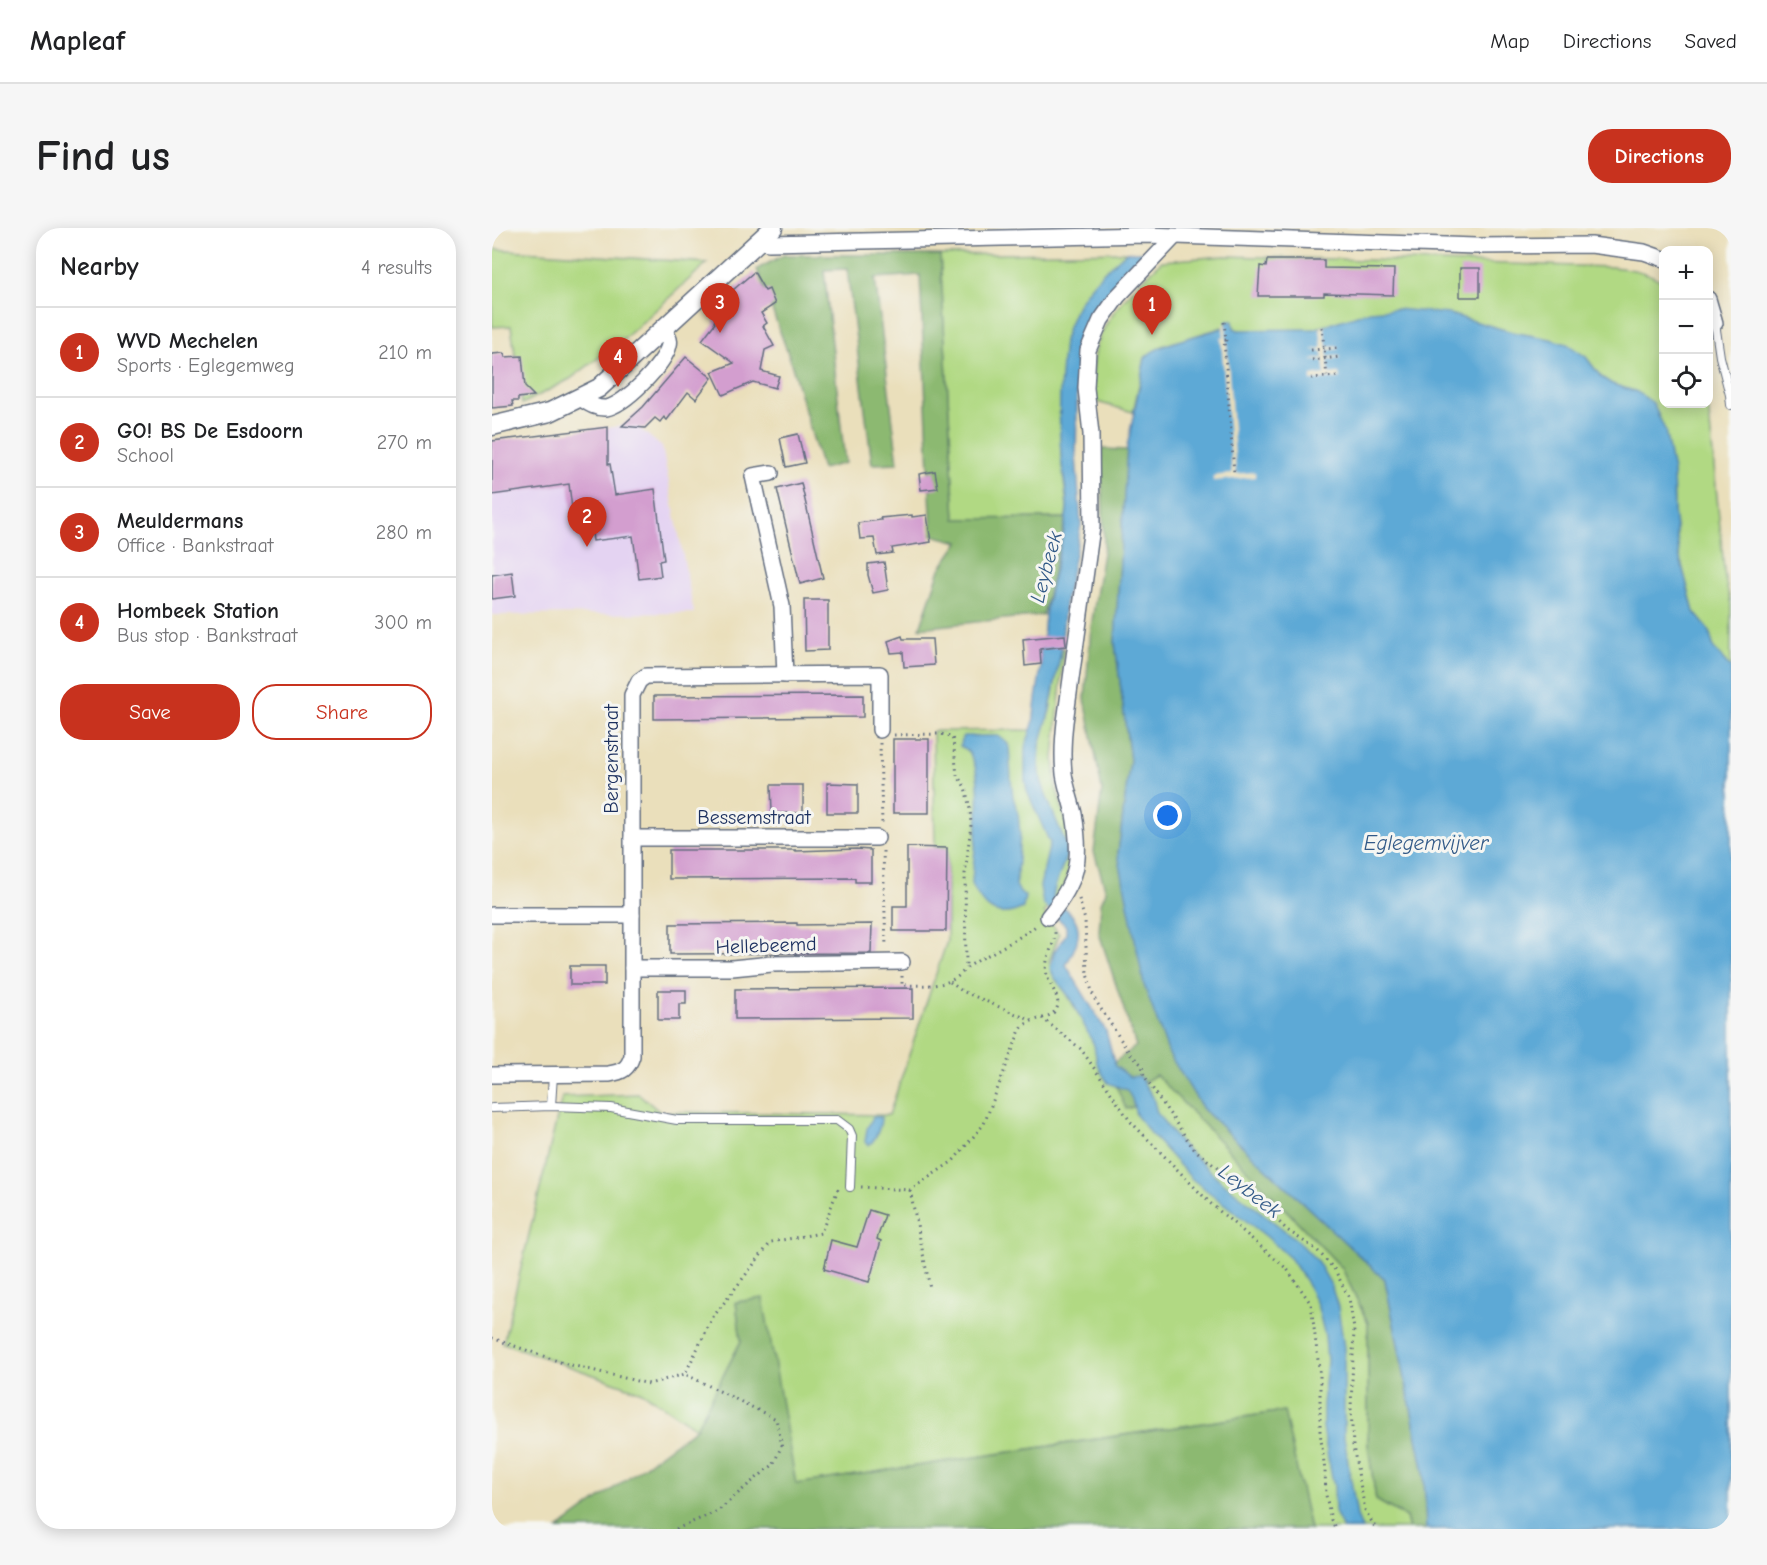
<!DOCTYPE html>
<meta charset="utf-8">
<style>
:root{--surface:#fff;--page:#f6f6f6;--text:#202124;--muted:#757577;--line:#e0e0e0;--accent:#c8321e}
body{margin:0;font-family:"Comic Neue",sans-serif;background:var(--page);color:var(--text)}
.controls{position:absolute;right:18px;top:18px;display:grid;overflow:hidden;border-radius:12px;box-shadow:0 3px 15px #0003}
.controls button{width:54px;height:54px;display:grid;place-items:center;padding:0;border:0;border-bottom:2px solid var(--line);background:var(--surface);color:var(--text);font:30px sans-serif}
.you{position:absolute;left:676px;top:588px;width:21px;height:21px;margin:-15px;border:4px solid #fff;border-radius:50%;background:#1a73e8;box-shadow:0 0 0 9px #1a73e833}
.badge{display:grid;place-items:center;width:39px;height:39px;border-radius:50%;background:var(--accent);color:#fff;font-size:20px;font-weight:700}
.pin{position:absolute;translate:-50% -50px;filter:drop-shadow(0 2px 3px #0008)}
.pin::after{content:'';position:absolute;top:32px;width:21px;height:18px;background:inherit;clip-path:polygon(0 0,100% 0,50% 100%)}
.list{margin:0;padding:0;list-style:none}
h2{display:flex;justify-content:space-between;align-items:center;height:78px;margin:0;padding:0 24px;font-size:26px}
h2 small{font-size:20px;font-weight:400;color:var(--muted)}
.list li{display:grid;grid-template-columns:39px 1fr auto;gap:18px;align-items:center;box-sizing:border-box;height:90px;padding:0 24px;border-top:2px solid var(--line)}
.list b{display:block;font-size:22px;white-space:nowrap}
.list p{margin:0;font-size:20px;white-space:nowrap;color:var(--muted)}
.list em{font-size:20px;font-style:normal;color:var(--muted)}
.actions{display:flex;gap:12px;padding:18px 24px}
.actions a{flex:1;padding:14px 0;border:2px solid var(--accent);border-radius:24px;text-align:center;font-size:21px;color:var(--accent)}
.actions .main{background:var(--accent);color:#fff}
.icon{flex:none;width:33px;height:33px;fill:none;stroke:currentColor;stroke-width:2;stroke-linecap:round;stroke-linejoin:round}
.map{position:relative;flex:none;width:1239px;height:1301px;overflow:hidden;border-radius:24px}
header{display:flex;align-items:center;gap:36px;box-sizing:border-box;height:84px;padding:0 30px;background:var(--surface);border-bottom:2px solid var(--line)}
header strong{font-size:28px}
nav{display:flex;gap:33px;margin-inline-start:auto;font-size:21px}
.intro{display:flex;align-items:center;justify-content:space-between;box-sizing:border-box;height:144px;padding:0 36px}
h1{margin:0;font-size:42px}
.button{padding:15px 27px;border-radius:24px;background:var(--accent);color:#fff;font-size:21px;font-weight:700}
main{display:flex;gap:36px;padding:0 36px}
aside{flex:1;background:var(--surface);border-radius:24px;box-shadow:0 3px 15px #0003}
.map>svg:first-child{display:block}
</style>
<header>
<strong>Mapleaf</strong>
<nav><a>Map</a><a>Directions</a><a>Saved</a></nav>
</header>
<div class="intro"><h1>Find us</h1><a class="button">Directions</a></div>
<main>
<aside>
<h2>Nearby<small>4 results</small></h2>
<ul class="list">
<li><span class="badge">1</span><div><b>WVD Mechelen</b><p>Sports · Eglegemweg</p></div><em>210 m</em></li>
<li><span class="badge">2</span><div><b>GO! BS De Esdoorn</b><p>School</p></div><em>270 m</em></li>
<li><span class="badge">3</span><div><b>Meuldermans</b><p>Office · Bankstraat</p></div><em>280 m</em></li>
<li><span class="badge">4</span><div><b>Hombeek Station</b><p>Bus stop · Bankstraat</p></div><em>300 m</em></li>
</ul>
<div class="actions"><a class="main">Save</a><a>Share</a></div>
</aside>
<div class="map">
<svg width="1239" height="1301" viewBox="0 0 1239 1301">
<rect width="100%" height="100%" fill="#f6f6f2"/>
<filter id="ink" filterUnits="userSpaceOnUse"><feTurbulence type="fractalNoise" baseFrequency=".0167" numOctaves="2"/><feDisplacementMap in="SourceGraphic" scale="12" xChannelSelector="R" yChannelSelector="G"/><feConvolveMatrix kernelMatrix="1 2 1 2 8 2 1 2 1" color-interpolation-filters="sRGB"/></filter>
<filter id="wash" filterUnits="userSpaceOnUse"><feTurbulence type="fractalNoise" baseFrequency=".008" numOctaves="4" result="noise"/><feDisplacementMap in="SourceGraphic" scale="24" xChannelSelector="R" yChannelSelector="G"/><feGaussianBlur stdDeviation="1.35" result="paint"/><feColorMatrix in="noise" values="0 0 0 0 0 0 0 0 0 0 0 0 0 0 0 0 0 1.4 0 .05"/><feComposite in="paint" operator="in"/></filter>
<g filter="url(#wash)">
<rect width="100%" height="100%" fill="#eadfbb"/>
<polygon fill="#e4d3f2" points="130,198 146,199 170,219 202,385 0,387 0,213"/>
<g fill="#b1d983" stroke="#668470" stroke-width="1.5">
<polygon points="0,21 215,35 132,111 78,151 30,176 19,98 0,99"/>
<path d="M635,24C604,48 581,74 572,113L569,228L575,279L574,290L463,291L448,27Z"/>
<path d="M733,28L1120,39C1139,41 1155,43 1171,54L1172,176H1216L1233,351L1239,376V440L1222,421L1217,402L1202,384L1187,326L1182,283L1181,243L1145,164L1120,156L1109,149L1094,129L1058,111L1020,104L957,86L847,93L822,101L752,103L743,101L741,98H734L670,118L653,130L641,184L601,173C602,159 600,145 602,131C607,90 642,61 670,33Z"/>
<polygon points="572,420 562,530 564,559 576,600 577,637 572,661 552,685 567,706 557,734 616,839 647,857 664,846 850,1040 876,1095 876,1217 884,1272 914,1289 917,1301 818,1301 791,1183 304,1256 244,1074 249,1113 204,1200 150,1164 11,1115 70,869 147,866 168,884 397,887 455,713 455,620 443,620 441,503 552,502 558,482 568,425"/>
</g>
<g fill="#8cb971" stroke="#547468" stroke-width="1.5">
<polygon points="292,27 448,27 463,291 574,290 551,387 428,400 448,341 467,314 440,307 428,47 383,50 406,235 380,236 355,41 332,42 353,235 330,241 297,128 265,41"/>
<polygon points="609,221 635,222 623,415 638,532 626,626 711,881 893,1052 932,1244 934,1301 917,1301 914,1289 884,1272 876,1217 876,1095 850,1040 664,847 647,857 659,874 634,881 616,839 644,818 607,705 609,675 614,663 602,624 610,562 593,471 599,399 612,318"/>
<polygon points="271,1070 304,1256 792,1183 818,1301 66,1301 204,1200 249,1113 244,1074"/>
</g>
<g fill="#5da9d6" stroke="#3c6c9a" stroke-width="1.5">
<path d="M635,24H655L647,35L603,82L595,96L586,125L584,228L589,297L573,375L569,424L558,481L548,517L547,536L549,552L555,570L574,616V629L563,659L561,668C567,678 577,682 582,690C592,705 582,723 574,737L614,803L623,838L638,849L647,848L661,869L665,885L687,914L728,952L806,1013L826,1034L839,1057L846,1079L852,1120V1209L865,1288L870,1301H851L843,1284L842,1258L836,1230L831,1199V1177L835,1133L833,1108L825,1076L813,1052L799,1031L775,1009L700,951L660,907L644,887L640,871L635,862L616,855L611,847L605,835L602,817L579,771L562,749L558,740L562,724L574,706V698L551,676L548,658L558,615L535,563L533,551V520L541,496L544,471L549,439L548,421H552C548,373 571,328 575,281C576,264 570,245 569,227C566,189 568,150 572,113C581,74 604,48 635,24Z"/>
<path d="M904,81L957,86L1020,104L1058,111L1075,116L1094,129L1109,149L1120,156L1145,164L1161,175L1173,202L1181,243L1182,283L1187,326L1202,384L1217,402L1222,421L1239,440V1301H934L932,1244L893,1052L711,881L677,826L652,757L626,626L638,532L623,415L635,219L653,130C663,116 713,106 731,100L734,98L735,93H741L742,100L746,102L822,101L878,83Z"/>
<path d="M471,508H506L513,512L517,518L519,551L521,569L526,585L528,606L524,657L528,665L533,668L531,680C505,693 491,681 480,656C480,627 501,531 468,518Z"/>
<path d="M381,889H389C389,898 384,912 377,917L373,914L375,901Z"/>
</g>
<g fill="#eadfbb">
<polygon points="731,96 734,96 735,116 744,246 763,244 763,249 721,253 721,248 740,246 729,110 732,110"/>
<polygon points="832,98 835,119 846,118 846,121 835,122 836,129 847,128 848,130 836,132 837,146 847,145 848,150 819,153 819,148 833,146 831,132 820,133 820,131 831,130 830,123 819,122 830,120 828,99"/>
</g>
<g id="blocks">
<g fill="#d39ecf">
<polygon points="775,32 832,32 832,40 902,41 901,67 832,65 832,68 766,68 768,38 774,39"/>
<rect x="968" y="40" width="20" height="29"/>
<polygon points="262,44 273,63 277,61 283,76 269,85 275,95 271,98 282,118 273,122 269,143 287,148 283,160 261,154 231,167 220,144 242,135 210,112 223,95 222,94 229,78 241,62"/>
<polygon points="12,125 13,129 30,128 33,159 42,168 26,170 26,173 20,173 21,178 0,180 0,126"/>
<polygon points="194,129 220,150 204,171 196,164 175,192 172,189 168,194 163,190 153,200 130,198 151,179"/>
<polygon points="116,199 116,236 118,236 123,267 163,261 172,332 167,333 169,348 147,351 141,308 101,313 98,287 81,289 77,256 0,267 0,213"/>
<polygon points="306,206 313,235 294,239 288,210"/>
<polygon points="443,243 446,260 429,262 427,246"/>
<polygon points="309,255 331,350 308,356 285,261"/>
<polygon points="420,287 420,289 435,287 439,314 400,320 401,325 385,327 382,310 368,311 366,295 389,292 388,290"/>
<polygon points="392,334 396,362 381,365 376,347 376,336"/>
<polygon points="20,344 23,368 0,371 0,347"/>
<polygon points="312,372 336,372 336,422 313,423"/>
<polygon points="573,407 574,418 548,421 549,436 533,438 531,411"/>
<polygon points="410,408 411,411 440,411 442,437 412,439 411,424 399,425 396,413"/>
<polygon points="371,467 371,489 162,491 162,468"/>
<rect x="401" y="511" width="36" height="74"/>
<polygon points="335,555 366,556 366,585 335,585"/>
<polygon points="279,557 311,557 311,585 280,585"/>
<polygon points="415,619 455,620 454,703 401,703 401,678 415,678"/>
<polygon points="364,621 379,622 379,654 363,654 363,650 177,651 177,622 304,622 304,623"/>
<polygon points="305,695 305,697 380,696 379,725 178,726 178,696"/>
<rect x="78" y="738" width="35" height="19"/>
<polygon points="421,760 421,790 243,791 243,761"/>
<polygon points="166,762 194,762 194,776 187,776 187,792 166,792"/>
<polygon points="377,982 393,987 385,1011 389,1013 377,1054 332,1041 339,1012 365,1019"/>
</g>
</g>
</g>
<g filter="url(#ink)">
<use href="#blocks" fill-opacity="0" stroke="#636d7f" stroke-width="1.5"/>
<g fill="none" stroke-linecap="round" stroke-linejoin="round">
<defs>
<g id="service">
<polyline points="1223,95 1228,129 1238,167 1239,177"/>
<polyline points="59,878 61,847"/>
<polyline points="0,880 59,878 119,880 185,892 345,892 357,901 360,908 358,959"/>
</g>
<g id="minor">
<polyline points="266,13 277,15 654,7 984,18 1099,17 1152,24 1172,31"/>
<polyline points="1216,71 1223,95"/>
<path d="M88,170C96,175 104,181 114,180C133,177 173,136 177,117C179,110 174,106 170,101"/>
<polyline points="279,245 261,248 290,378 293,447"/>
<polyline points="140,610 385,610"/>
<polyline points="0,687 140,687"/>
<path d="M556,689C586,653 590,633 582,586C579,573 574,559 572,546C570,528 571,512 573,494L600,299L599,206L594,160L596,122L609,92L626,68L682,9"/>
<polyline points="140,740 240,740 280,736 410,734"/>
<path d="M0,847L117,846C130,844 136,841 140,828V467L147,453L154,448L388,446V502"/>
</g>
<polyline id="tertiary" points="0,198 58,184 107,160 281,0"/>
</defs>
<use href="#service" stroke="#636d7f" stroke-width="10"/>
<use href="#minor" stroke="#636d7f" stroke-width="18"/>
<use href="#tertiary" stroke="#636d7f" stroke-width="21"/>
<g stroke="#636d7f" stroke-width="3" stroke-dasharray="1.5 4.5" stroke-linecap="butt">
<polyline points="732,94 734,112 732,112 742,245"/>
<polyline points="830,99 835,149"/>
<polyline points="819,122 846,120"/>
<polyline points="820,132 848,129"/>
<polyline points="819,150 847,148"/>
<path d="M402,507L449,506L459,508L461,512L465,547L473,559L478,581L479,597L473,646L474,740C497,725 523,714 545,697"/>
<polyline points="388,515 390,596"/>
<polyline points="391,623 394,719"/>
<polyline points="587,671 593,692 595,746 602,770 638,826 650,837 652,847 666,869 702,921 767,974 795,1002 825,1022 843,1042 857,1070 862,1101 859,1180 861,1218 873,1282 884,1301"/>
<path d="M410,748V757C433,757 459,761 474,740"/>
<polyline points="458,754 470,763 538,792"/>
<polyline points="550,790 589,821 638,893 717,974 795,1041 819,1076 828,1148 828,1203 833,1243 834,1267 839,1292 844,1301"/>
<path d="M369,959L418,962L461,933L492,896L528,802C539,788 549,794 561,785C574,775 557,758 555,747C551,729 564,718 563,702"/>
<polyline points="418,962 438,1060"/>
<polyline points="0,1110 71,1135 157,1156 193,1146 221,1089 279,1014 329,1005 346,961"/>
<polyline points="184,1301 226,1283 257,1256 281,1237 290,1217 284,1191 193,1146"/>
</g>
<use href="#service" stroke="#fff" stroke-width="8"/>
<use href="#minor" stroke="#fff" stroke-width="15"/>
<use href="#tertiary" stroke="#fff" stroke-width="18"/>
</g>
</g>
<g text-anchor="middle" stroke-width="6" stroke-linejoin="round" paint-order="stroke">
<g font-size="20" fill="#1b2f5e" stroke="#f6f6f2">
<text transform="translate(119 531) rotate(-90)" y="7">Bergenstraat</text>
<text x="262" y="596">Bessemstraat</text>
<text transform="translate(274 717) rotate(-2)" y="7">Hellebeemd</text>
</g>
<g font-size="21" font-style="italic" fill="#325a88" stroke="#f6f6f2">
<text transform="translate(554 339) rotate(-75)" y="7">Leybeek</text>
<text x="934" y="622">Eglegemvijver</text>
<text transform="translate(758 963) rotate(38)" y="7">Leybeek</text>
</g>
</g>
</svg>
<div class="controls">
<button>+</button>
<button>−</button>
<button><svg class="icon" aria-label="locate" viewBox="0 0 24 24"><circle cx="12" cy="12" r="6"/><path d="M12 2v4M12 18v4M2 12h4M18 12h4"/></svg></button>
</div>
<div class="you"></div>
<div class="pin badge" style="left:660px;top:107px">1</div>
<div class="pin badge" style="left:95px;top:319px">2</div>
<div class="pin badge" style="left:228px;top:105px">3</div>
<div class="pin badge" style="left:126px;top:159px">4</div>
</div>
</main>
